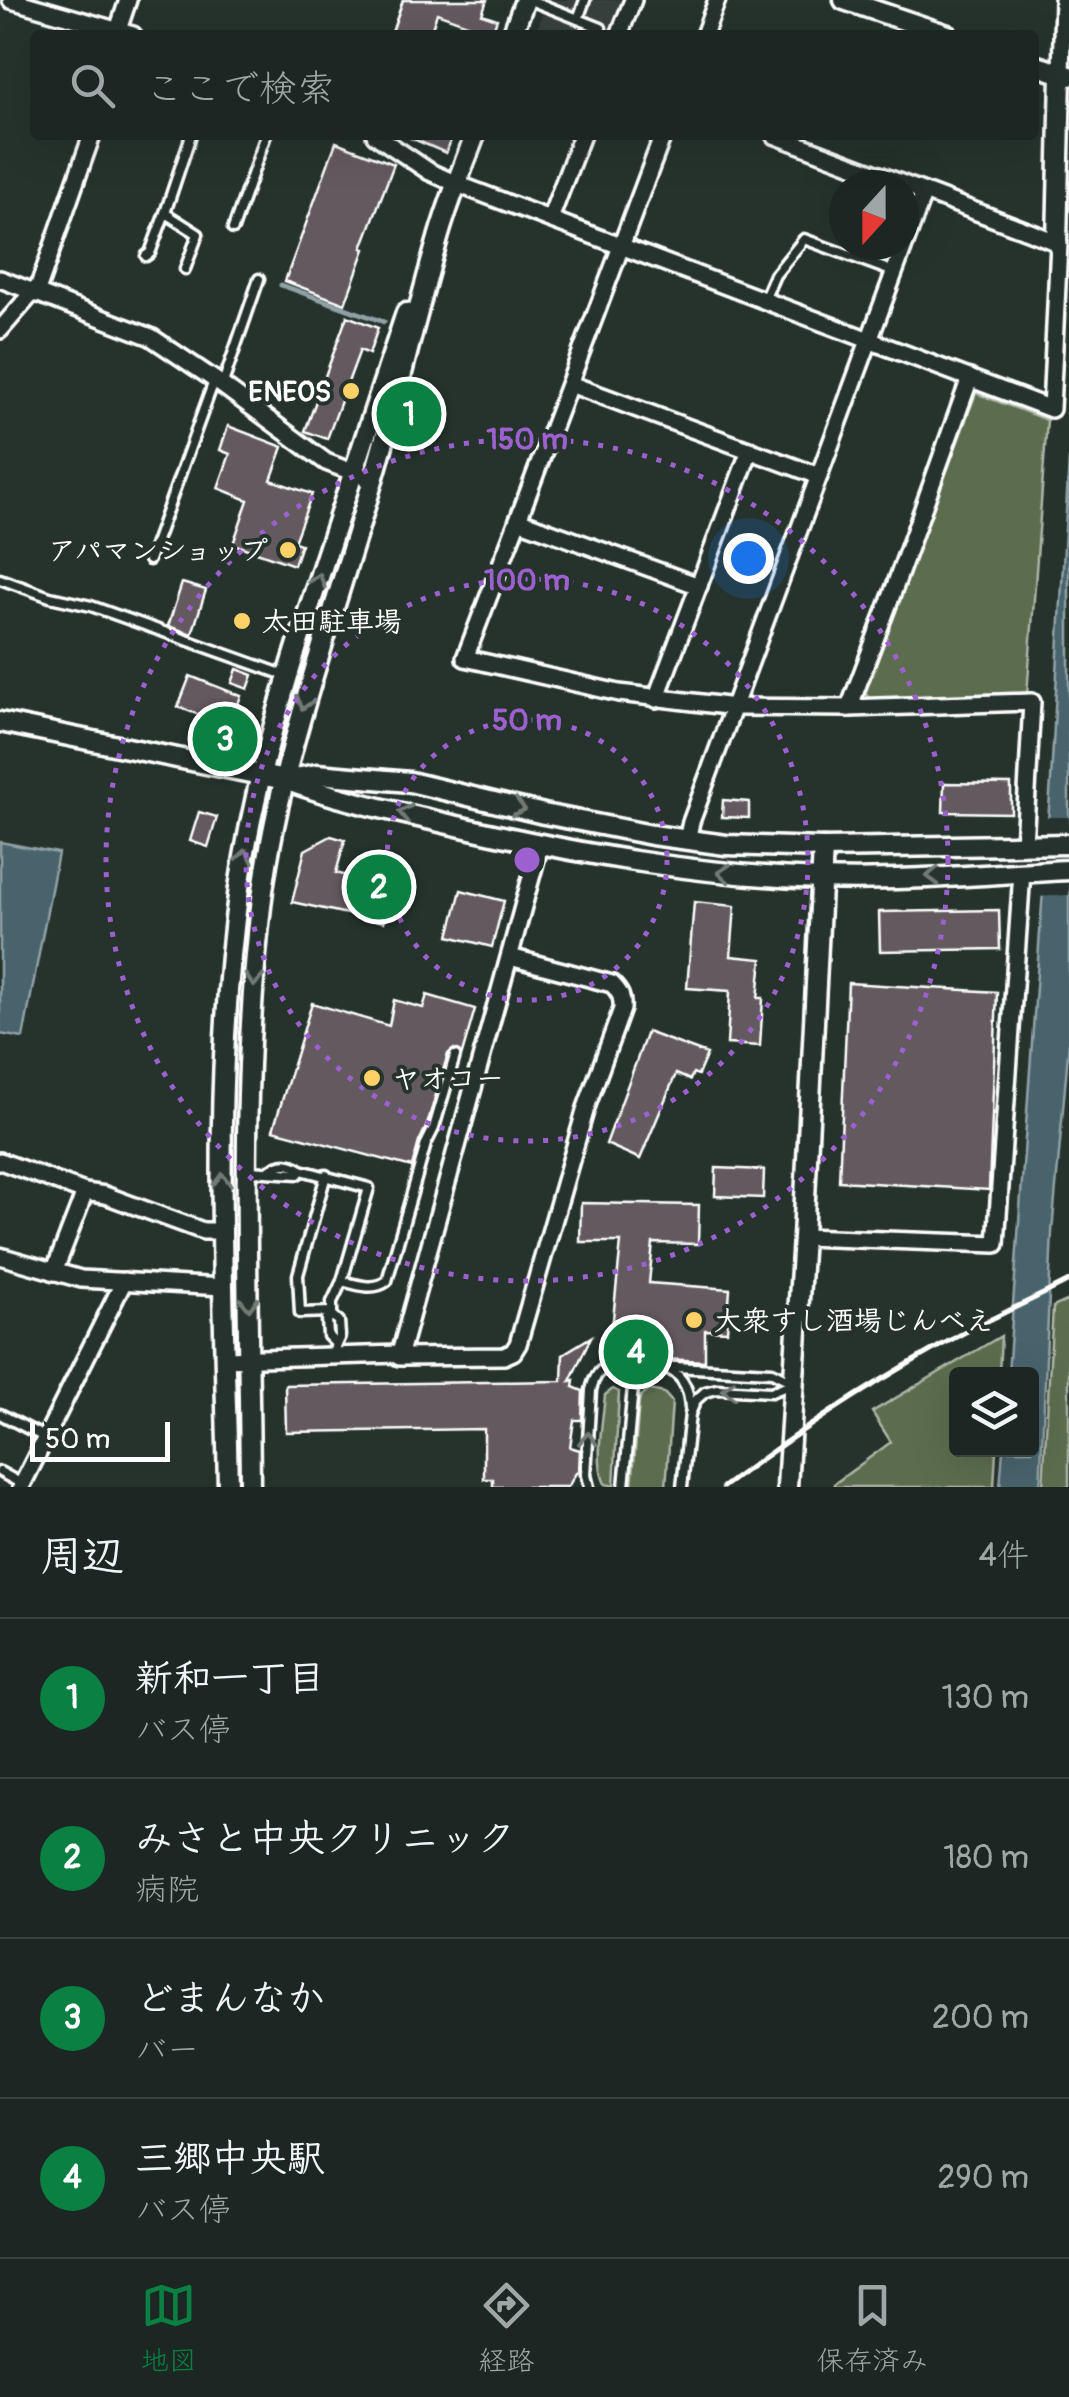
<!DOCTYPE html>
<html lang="ja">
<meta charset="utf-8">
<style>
:root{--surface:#1c2622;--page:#252e2a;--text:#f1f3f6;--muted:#a0a5a5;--line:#3a4340;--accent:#0b8043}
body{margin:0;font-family:Pangolin,"Klee One",sans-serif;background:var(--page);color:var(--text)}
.controls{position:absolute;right:30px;bottom:30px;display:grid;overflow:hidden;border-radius:10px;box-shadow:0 10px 40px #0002}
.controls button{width:90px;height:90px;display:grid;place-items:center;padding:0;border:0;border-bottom:2px solid var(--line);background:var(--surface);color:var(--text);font:50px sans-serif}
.compass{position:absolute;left:829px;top:170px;width:90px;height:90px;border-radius:50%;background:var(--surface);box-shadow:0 10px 40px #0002;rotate:201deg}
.scale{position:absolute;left:30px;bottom:25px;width:140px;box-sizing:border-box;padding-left:10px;border:5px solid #fff;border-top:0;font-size:28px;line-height:35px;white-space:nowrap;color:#fff;-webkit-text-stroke:8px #26332d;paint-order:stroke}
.you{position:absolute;left:748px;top:558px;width:35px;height:35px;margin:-25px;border:8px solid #fff;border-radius:50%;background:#1a73e8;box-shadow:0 0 0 15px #1a73e833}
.badge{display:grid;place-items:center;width:65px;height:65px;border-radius:50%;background:var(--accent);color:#fff;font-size:32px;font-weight:700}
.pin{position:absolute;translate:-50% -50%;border:5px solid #fff;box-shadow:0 2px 10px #0006}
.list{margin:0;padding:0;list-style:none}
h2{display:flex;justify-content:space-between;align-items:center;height:130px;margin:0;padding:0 40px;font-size:42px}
h2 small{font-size:32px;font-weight:400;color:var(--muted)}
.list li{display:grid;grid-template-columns:65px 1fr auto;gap:30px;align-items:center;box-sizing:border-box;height:160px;padding:0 40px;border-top:2px solid var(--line)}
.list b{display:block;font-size:38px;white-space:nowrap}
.list p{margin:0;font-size:32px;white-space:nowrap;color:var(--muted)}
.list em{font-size:32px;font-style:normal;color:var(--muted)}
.icon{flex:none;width:55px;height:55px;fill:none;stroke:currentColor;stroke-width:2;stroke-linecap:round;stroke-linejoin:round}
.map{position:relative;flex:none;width:1069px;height:1487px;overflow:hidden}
.search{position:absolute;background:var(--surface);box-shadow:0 10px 40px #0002;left:30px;right:30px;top:30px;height:110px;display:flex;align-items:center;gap:25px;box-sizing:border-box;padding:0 35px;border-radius:10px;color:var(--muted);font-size:38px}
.sheet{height:770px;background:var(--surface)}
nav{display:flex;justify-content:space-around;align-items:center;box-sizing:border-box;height:140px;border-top:2px solid var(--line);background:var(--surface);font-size:28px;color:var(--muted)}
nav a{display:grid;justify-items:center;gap:5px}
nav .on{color:var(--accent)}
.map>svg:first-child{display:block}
</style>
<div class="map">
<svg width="1069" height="1487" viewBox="0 0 1069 1487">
<rect width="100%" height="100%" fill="#26332d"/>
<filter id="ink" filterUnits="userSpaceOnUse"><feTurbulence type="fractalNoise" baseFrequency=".01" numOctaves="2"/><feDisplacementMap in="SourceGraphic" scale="20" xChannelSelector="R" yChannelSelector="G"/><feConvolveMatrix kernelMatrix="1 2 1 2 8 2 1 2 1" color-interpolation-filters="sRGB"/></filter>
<g filter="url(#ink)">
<polygon fill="#393f3c" points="547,0 625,0 612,35 535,35"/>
<g fill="#5c6d4f" stroke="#aeb6a7" stroke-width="2.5">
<polygon points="976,393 1047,420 1027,695 870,700 864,691"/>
<polygon points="1069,1300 1069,1487 1043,1487 1053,1307"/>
<polygon points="1001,1336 999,1374 956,1374 956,1450 996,1450 994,1487 834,1487 834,1484 891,1442 872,1412"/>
<path d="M613,1389L619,1392L614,1486L605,1484C594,1462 603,1420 605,1395Z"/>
<polygon points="650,1390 664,1393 672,1402 666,1487 632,1487 639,1403 641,1396"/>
</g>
<g fill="#48646d" stroke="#91a2a7" stroke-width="2.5">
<polygon points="1069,458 1069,1042 1052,1232 1040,1487 1000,1487 1003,1450 1032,1450 1032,1374 1008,1374 1051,780"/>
<polygon points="0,842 58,853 23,1038 0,1034"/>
</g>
<polygon fill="#26332d" points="1043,817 1069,817 1069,895 1037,897"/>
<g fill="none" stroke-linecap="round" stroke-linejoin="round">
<polyline stroke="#91a2a7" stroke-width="5" points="281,285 384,322"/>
</g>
<g fill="#645a5f" stroke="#fff" stroke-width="2.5">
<polygon points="403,0 487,0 482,14 497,19 492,33 437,13 430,35 391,35"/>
<polygon points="404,135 453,135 446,153"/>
<polygon points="336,142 394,164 362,248 365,249 345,304 285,281"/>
<polygon points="347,316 378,328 369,354 360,350 327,439 305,431"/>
<polygon points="228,426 283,447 271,480 312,494 294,542 301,544 294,565 233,544 248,500 218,488 230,454 220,450"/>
<polygon points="182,583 206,590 192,634 168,626"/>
<polygon points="237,669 253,675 248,689 232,683"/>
<polygon points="190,676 241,696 229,728 243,734 235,754 205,742 213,720 178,707"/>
<polygon points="944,783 1011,784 1011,813 943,812"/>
<polygon points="723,800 749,802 749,818 722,817"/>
<polygon points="199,812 217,817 208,847 190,841"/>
<polygon points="331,836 345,840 336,873 365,881 366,875 375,877 377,870 396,874 384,922 292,902 305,850"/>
<polygon points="461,890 504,901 492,947 449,936"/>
<polygon points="694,902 735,906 731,956 762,959 758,998 763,998 760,1046 727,1044 730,991 687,988"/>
<polygon points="999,910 1000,949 880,951 879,912"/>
<polygon points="848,983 997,992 989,1190 839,1181"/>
<polygon points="427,995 475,1009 462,1054 454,1049 448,1054 427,1125 419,1142 412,1167 273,1130 312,1003 389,1026 394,1000 423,1008"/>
<polygon points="647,1032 707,1054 698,1075 693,1073 690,1080 676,1074 640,1159 606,1144"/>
<polygon points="716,1168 764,1170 763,1198 715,1196"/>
<polygon points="581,1203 699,1205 698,1244 653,1243 649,1283 730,1289 727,1331 705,1330 705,1361 621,1357 621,1350 610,1348 621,1242 580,1242"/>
<polygon points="591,1337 570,1381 574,1380 573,1387 583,1391 582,1420 574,1420 570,1447 580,1450 579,1472 576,1473 568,1487 493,1487 493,1479 484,1479 484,1429 286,1432 285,1385 562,1381 563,1354"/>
</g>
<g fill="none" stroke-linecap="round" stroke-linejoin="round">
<defs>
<g id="service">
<polyline points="530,0 601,28"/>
<polyline points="578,19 585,0"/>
<polyline points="233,229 266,135"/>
<polyline points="146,256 150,253 165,213"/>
<polyline points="185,269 198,234 165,213 191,135"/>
<polyline points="764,300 775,275 804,239 894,272"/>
<polyline points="222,386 259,279"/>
<polyline points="149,560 214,381"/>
<polyline points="0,579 50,597 91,606 287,676"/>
<polyline points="249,1171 298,1174 301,1170"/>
<path d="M269,1171C280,1162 290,1162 301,1170L369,1188L342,1281L332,1302V1316L327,1319L328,1336L335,1343"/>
<polyline points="326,1175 298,1275 300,1313 332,1312"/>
<path d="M342,1281C357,1285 374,1291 387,1281L426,1144L434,1128L455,1056"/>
<polyline points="332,1316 339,1321 340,1336 335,1347"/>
<path d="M670,1370C685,1378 689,1392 690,1408"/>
<polyline points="0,1414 46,1438"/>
<polyline points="0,1472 22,1484"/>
<path d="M589,1487L586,1475L591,1390C595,1374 600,1368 616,1364L772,1372L794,1383"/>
<polyline points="624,1487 635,1365"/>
<polyline points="682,1487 690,1414 696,1400 705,1392 717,1389 771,1392 794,1383"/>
</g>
<g id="minor">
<polyline points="11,0 133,35"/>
<polyline points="118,30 128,0"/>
<polyline points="619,35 633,0"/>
<polyline points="704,35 717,0"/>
<polyline points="1061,74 1063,0"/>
<polyline points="375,135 430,172 457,184 1051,409 1059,243 774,135"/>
<polyline points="550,219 582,135"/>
<polyline points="0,279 151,337 215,380 326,462 373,480"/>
<polyline points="36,294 92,135"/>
<polyline points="0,330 33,292"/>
<polyline points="570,384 819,476"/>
<polyline points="518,520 663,135"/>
<polyline points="699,586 518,520 465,658 619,693 735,707 849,708 1032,702 1024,845"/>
<polyline points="656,699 750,450"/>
<polyline points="849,708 894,589 970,378"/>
<polyline points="687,840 691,822 924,192"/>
<path d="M510,957L612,984C620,992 623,998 622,1009L586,1108L518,1344L513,1352L504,1356L399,1357L540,845"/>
<polyline points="0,1161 85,1192 105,1195 203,1231 222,1231"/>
<polyline points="803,1237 996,1244 1022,872"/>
<polyline points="0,1256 81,1279 223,1287"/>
<polyline points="54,1272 85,1192"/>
<polyline points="225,1359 400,1354"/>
<polyline points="21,1487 124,1281"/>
</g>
<g id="tertiary">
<polyline points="844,0 948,35"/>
<polyline points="512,35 525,0"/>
<polyline points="1034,65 1069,76"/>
<polyline points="1057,242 1061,74"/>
<path d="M0,722L285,780C339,800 397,812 453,825C574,853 695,875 819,879C902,882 986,874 1069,870"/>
<polyline points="285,780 317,774 410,782 544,814 652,835 726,845 823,848 1069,844"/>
<path d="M228,1487C224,1288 211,1086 239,888C255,777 288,672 323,565C350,481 378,397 406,313"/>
<path d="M250,1487C249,1291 238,1093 262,898C280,758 331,625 370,490C395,408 413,324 437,242C447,205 462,170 475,135"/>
<polyline points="787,1487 803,1237 823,848"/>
</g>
</defs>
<use href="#service" stroke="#fff" stroke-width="15"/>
<use href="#minor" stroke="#fff" stroke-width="22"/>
<use href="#tertiary" stroke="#fff" stroke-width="25"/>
<use href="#service" stroke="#26332d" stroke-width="8"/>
<use href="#minor" stroke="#26332d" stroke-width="15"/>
<use href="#tertiary" stroke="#26332d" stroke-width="18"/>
<path stroke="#fff" stroke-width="5" d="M723,1487C797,1432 876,1380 958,1336C994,1317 1032,1300 1069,1281"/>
</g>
<defs><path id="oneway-chevron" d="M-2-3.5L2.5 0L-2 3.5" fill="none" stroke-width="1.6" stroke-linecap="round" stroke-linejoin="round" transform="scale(2.5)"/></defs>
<g stroke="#727a76">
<use href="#oneway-chevron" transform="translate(318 580) rotate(-72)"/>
<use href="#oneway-chevron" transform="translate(304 703) rotate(106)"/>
<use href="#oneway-chevron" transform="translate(519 808) rotate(13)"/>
<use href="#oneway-chevron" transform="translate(405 813) rotate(-167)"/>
<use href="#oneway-chevron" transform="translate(245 856) rotate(-80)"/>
<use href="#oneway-chevron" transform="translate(724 873) rotate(-175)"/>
<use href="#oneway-chevron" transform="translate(933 876) rotate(178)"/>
<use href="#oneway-chevron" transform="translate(254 980) rotate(94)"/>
<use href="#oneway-chevron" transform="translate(222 1180) rotate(-90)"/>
<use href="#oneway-chevron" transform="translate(249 1304) rotate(89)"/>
<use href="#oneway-chevron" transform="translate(729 1390) rotate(-180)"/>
<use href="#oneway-chevron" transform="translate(588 1439) rotate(-87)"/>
</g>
</g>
<g fill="none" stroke="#9c61cf" stroke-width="5" stroke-dasharray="5 10">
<circle cx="527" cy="860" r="140"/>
<circle cx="527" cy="860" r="281"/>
<circle cx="527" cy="860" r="421"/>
</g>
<g fill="#ffd166" stroke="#26332d" stroke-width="4">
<circle cx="351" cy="391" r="10"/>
<circle cx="288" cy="550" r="10"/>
<circle cx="242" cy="621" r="10"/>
<circle cx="372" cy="1078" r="10"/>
<circle cx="694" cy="1320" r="10"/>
</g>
<g text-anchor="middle" stroke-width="8" stroke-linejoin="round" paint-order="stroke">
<g font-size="28" font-weight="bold" fill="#fff" stroke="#26332d" text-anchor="start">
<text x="331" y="401" text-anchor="end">ENEOS</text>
<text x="268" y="560" text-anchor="end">アパマンショップ</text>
<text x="262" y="631">太田駐車場</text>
<text x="392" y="1088">ヤオコー</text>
<text x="714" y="1330">大衆すし酒場じんべえ</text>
</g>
</g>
<circle cx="527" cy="860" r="15" fill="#9c61cf" stroke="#26332d" stroke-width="5"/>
<g font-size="30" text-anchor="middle" font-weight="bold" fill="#9c61cf" stroke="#26332d" stroke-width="8" stroke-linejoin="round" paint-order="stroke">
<text x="527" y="449">150 m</text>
<text x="527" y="590">100 m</text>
<text x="527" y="730">50 m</text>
</g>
</svg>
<div class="controls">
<button><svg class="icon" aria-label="layers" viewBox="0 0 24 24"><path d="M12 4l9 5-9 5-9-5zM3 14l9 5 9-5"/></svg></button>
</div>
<svg class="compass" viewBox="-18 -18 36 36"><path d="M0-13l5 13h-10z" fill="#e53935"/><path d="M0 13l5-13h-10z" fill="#a0a5a5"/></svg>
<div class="scale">50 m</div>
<div class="you"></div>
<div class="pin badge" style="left:409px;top:414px">1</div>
<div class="pin badge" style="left:379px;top:887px">2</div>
<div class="pin badge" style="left:225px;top:739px">3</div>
<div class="pin badge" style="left:636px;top:1352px">4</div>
<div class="search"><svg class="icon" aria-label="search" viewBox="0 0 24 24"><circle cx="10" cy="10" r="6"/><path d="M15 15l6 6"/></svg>ここで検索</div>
</div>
<section class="sheet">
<h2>周辺<small>4件</small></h2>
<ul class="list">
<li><span class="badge">1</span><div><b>新和一丁目</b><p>バス停</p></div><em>130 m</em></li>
<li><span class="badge">2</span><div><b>みさと中央クリニック</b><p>病院</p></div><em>180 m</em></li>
<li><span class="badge">3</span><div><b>どまんなか</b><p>バー</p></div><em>200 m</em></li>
<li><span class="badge">4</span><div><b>三郷中央駅</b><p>バス停</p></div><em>290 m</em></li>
</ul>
</section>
<nav>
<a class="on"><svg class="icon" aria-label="map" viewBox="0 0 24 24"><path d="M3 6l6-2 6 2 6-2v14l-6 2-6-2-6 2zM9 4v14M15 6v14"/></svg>地図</a>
<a><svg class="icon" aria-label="directions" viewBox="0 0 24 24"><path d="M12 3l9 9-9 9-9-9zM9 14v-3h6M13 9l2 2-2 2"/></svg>経路</a>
<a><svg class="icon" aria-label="saved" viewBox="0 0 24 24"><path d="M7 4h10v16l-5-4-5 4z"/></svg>保存済み</a>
</nav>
